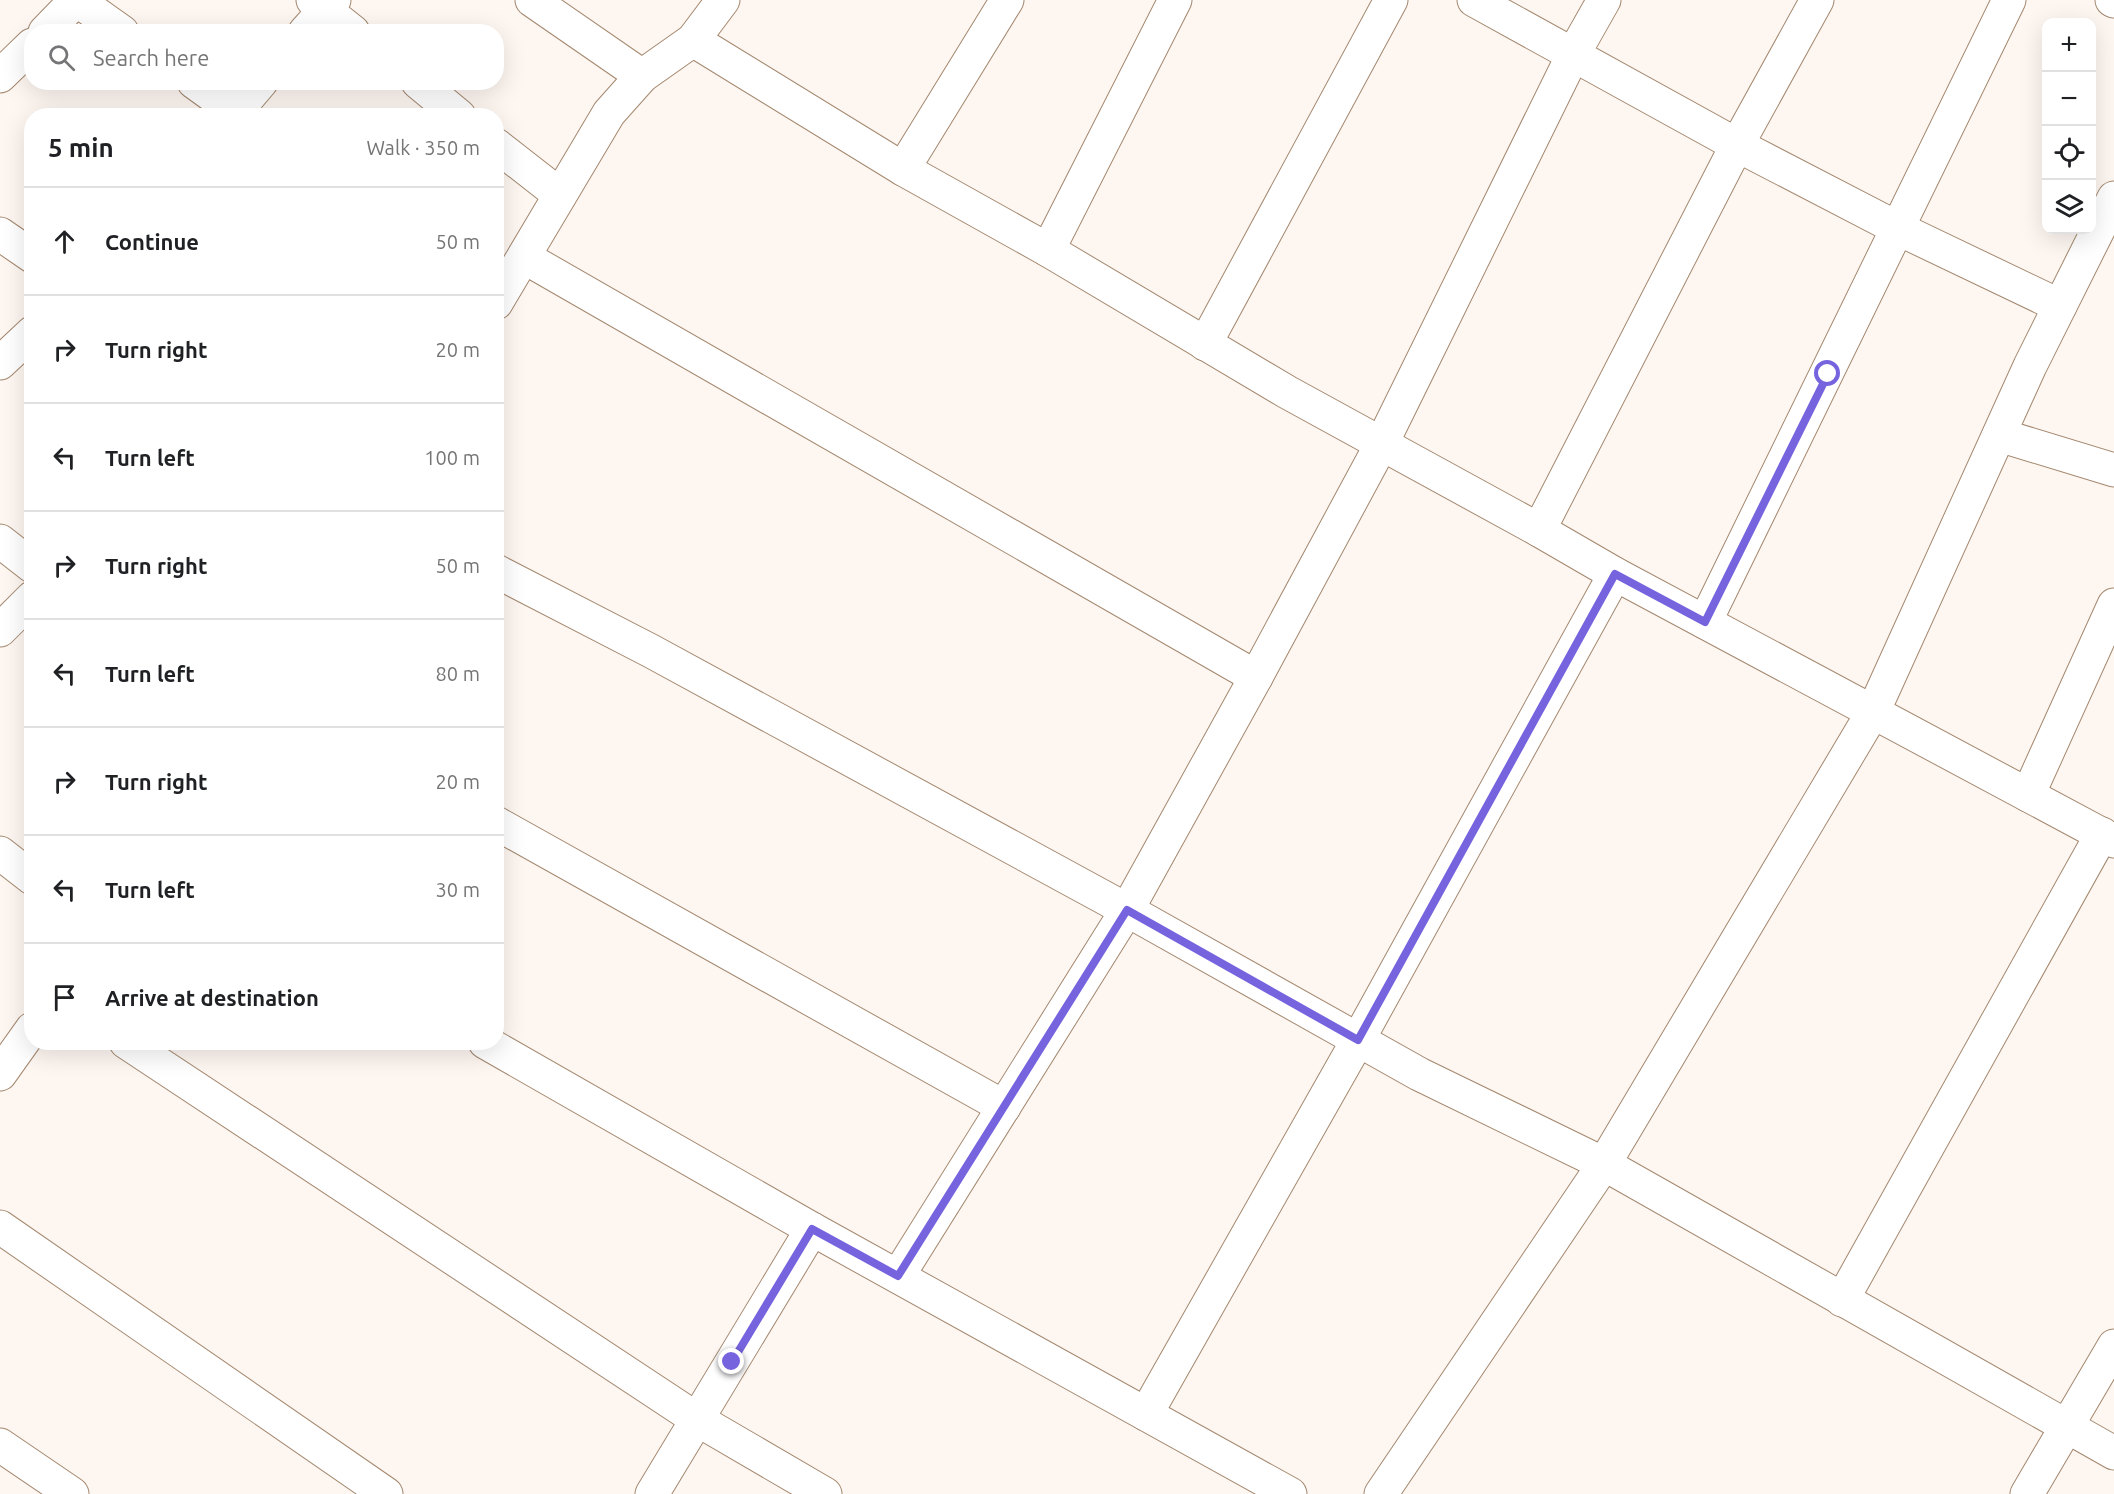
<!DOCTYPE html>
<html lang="en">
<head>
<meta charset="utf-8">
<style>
	:root { --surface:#fff; --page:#f2f2f2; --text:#202124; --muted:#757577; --line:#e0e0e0 }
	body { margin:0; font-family:Ubuntu,sans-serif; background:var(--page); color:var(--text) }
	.controls { position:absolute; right:18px; top:18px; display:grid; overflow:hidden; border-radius:12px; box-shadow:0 6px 24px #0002 }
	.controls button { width:54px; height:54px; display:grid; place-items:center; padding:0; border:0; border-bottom:2px solid var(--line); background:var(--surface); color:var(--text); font:30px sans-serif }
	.stop { position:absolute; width:18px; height:18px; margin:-14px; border:4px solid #7664df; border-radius:50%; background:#fff }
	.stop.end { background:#7664df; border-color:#fff; box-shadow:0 2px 6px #0008 }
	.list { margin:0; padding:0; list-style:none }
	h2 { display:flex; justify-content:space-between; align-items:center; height:78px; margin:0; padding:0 24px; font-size:26px }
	h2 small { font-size:20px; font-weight:400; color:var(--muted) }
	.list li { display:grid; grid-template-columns:39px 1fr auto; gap:18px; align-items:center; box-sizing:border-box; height:108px; padding:0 24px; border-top:2px solid var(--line) }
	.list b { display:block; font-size:22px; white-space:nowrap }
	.list em { font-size:20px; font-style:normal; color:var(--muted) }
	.icon { flex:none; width:33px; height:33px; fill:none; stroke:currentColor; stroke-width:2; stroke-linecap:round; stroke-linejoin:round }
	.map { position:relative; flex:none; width:2114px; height:1494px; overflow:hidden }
	.search { position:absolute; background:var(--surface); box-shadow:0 6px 24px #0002; left:24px; top:24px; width:480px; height:66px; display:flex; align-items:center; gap:15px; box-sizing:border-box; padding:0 21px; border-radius:24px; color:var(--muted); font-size:22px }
	.panel { position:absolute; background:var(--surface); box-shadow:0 6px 24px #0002; left:24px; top:108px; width:480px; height:942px; border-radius:24px }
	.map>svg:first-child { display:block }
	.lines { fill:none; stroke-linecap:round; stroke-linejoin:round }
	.street-casing { stroke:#a4886f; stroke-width:35 }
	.street { stroke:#fff; stroke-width:33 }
	.route { stroke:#7664df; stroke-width:8 }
</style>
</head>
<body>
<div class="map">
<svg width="2114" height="1494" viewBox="0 0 2114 1494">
	<rect width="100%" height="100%" fill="#fdf6f1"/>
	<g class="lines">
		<defs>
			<g id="street">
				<polyline points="77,0 122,32"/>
				<polyline points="313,0 353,32"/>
				<polyline points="532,0 642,76"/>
				<polyline points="1474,0 1737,145 1899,229 2060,306"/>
				<polyline points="2112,0 2114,1"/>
				<polyline points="45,32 76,0"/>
				<polyline points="305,32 334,0"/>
				<polyline points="693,40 903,169 1048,250 1287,392 1539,530 1615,574 2114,841"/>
				<polyline points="0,76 32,45"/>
				<polyline points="194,82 241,116"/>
				<polyline points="418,82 459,116"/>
				<polyline points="232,116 261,82"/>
				<polyline points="496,145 560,195"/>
				<polyline points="903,169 1007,0"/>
				<polyline points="0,234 32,256"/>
				<polyline points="1048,250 1175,0"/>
				<polyline points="524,257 1256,677"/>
				<polyline points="496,303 609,113 642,76 693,40 723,0"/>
				<polyline points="1205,344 1391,0"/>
				<polyline points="0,363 32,333"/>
				<polyline points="1999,435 2114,470"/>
				<polyline points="1539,530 1737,145 1817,0"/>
				<polyline points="0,541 32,566"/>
				<polyline points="496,571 651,651 1127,910 1419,1074 1604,1164 2114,1453"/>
				<polyline points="1705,622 2009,0"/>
				<polyline points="0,630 32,598"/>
				<polyline points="2028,795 2114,605"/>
				<polyline points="496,823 1004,1107"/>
				<polyline points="0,853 32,878"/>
				<polyline points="126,1042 698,1420 825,1494"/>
				<polyline points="485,1042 812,1229 1290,1494"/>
				<polyline points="0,1074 32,1029"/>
				<polyline points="0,1227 386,1494"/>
				<polyline points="898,1276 1127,910 1256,677 1381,445 1574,53 1604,0"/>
				<polyline points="1842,1300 2102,834"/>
				<polyline points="1146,1414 1358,1040 1615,574"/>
				<polyline points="0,1445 72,1494"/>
				<polyline points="652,1494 812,1229"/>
				<polyline points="1381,1494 1604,1164 1873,712 2030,366 2114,198"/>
				<polyline points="2027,1494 2114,1346"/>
			</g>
		</defs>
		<use href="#street" class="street-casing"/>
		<use href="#street" class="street"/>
	</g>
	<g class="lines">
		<polyline class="route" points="732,1362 812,1229 898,1276 1127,910 1358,1040 1615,574 1705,622 1828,374"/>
	</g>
</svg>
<div class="controls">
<button>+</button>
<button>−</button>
<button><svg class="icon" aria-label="locate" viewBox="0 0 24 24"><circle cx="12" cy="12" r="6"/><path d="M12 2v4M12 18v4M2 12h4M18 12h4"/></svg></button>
<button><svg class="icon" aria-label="layers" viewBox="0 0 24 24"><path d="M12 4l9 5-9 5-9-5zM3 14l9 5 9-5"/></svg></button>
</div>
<div class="stop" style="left:1828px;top:374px"></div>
<div class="stop end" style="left:732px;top:1362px"></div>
<div class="search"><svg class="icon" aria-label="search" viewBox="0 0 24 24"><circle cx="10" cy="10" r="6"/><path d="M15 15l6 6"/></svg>Search here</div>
<section class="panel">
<h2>5 min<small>Walk · 350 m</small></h2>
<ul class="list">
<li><svg class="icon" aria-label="ahead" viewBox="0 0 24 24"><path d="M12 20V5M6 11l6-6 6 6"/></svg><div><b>Continue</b></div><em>50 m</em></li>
<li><svg class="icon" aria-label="right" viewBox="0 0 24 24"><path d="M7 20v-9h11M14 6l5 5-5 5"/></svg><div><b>Turn right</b></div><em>20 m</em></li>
<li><svg class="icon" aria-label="left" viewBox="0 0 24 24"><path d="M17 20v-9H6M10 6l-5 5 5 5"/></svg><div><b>Turn left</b></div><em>100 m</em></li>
<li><svg class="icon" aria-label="right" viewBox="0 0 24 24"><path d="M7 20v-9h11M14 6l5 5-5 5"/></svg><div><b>Turn right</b></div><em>50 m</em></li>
<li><svg class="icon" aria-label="left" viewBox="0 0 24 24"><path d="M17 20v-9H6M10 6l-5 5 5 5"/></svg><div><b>Turn left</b></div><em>80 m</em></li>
<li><svg class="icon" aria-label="right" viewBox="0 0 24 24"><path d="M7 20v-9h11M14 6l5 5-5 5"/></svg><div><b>Turn right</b></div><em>20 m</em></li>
<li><svg class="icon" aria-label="left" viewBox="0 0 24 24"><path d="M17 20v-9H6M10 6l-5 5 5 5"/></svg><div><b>Turn left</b></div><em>30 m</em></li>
<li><svg class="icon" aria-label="arrive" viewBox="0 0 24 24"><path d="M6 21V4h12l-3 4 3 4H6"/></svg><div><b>Arrive at destination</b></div></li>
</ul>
</section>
</div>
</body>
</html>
